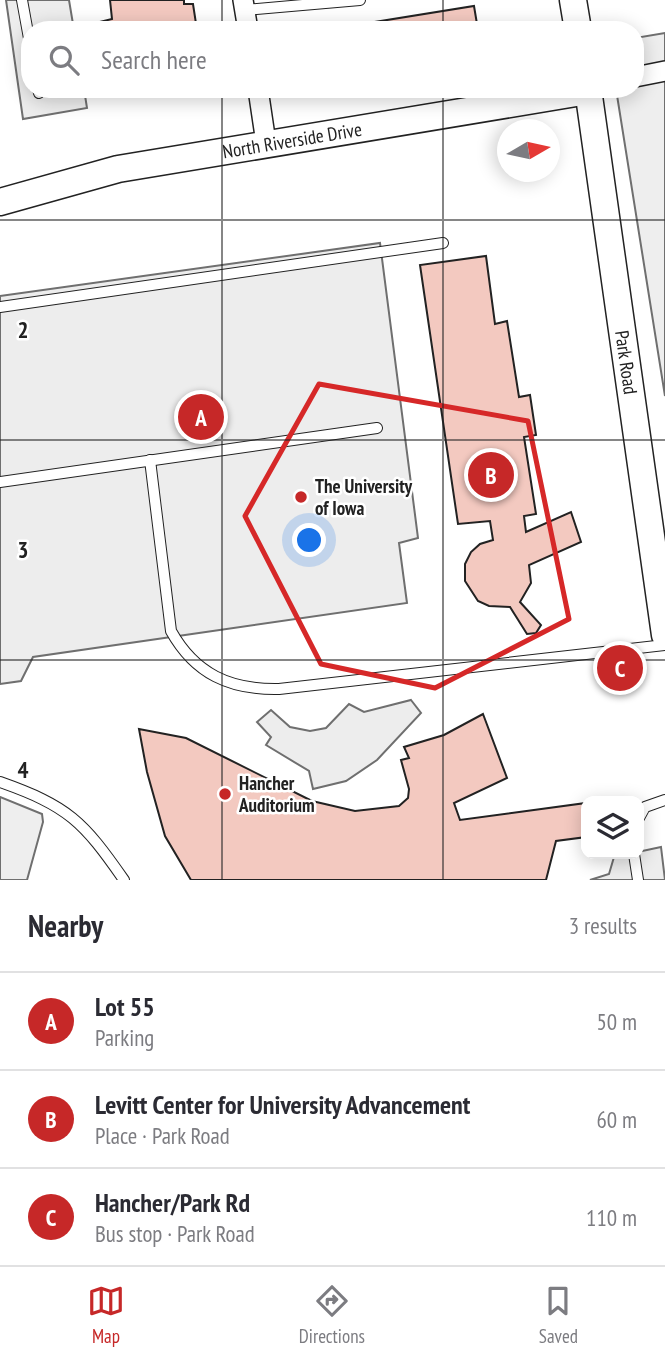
<!DOCTYPE html>
<html lang="en">
<head>
<meta charset="utf-8">
<style>
	:root { --surface:#fff; --page:#f7f7f7; --text:#2b2b33; --muted:#7c7c81; --line:#e1e1e2; --accent:#c62828 }
	body { margin:0; font-family:"PT Sans Narrow",sans-serif; background:var(--page); color:var(--text) }
	.controls { position:absolute; right:21px; bottom:21px; display:grid; overflow:hidden; border-radius:14px; box-shadow:0 4px 18px #0003 }
	.controls button { width:63px; height:63px; display:grid; place-items:center; padding:0; border:0; border-bottom:2px solid var(--line); background:var(--surface); color:var(--text); font:35px sans-serif }
	.compass { position:absolute; left:497px; top:119px; width:63px; height:63px; border-radius:50%; background:var(--surface); box-shadow:0 4px 18px #0003; rotate:81deg }
	.you { position:absolute; left:310px; top:541px; width:24px; height:24px; margin:-18px; border:5px solid #fff; border-radius:50%; background:#1a73e8; box-shadow:0 0 0 10px #1a73e833 }
	.badge { display:grid; place-items:center; width:46px; height:46px; border-radius:50%; background:var(--accent); color:#fff; font-size:23px; font-weight:700 }
	.pin { position:absolute; translate:-50% -50%; border:4px solid #fff; box-shadow:0 2px 7px #0006 }
	.list { margin:0; padding:0; list-style:none }
	h2 { display:flex; justify-content:space-between; align-items:center; height:91px; margin:0; padding:0 28px; font-size:30px }
	h2 small { font-size:23px; font-weight:400; color:var(--muted) }
	.list li { display:grid; grid-template-columns:46px 1fr auto; gap:21px; align-items:center; box-sizing:border-box; height:98px; padding:0 28px; border-top:2px solid var(--line) }
	.list b { display:block; font-size:26px; white-space:nowrap }
	.list p { margin:0; font-size:23px; white-space:nowrap; color:var(--muted) }
	.list em { font-size:23px; font-style:normal; color:var(--muted) }
	.icon { flex:none; width:38px; height:38px; fill:none; stroke:currentColor; stroke-width:2; stroke-linecap:round; stroke-linejoin:round }
	.map { position:relative; flex:none; width:665px; height:880px; overflow:hidden }
	.search { position:absolute; background:var(--surface); box-shadow:0 4px 18px #0003; left:21px; right:21px; top:21px; height:77px; display:flex; align-items:center; gap:18px; box-sizing:border-box; padding:0 24px; border-radius:28px; color:var(--muted); font-size:26px }
	.sheet { height:385px; background:var(--surface) }
	nav { display:flex; justify-content:space-around; align-items:center; box-sizing:border-box; height:98px; border-top:2px solid var(--line); background:var(--surface); font-size:19px; color:var(--muted) }
	nav a { display:grid; justify-items:center; gap:4px }
	nav .on { color:var(--accent) }
	.map>svg:first-child { display:block }
	.green { fill:#eee; stroke:#6f6f6f; stroke-width:2 }
	.parking { fill:#ededed; stroke:#6f6f6f; stroke-width:2 }
	.building { fill:#f3c9c0; stroke:#222; stroke-width:2 }
	.lines { fill:none; stroke-linecap:round; stroke-linejoin:round }
	.lane-casing { stroke:#222; stroke-width:12 }
	.street-casing { stroke:#222; stroke-width:22 }
	.secondary-casing { stroke:#222; stroke-width:29 }
	.lane { stroke:#fff; stroke-width:10 }
	.street { stroke:#fff; stroke-width:19 }
	.secondary { stroke:#fff; stroke-width:26 }
	.marked { fill:none; stroke:#d62828; stroke-width:5; stroke-linejoin:round }
	.grid { fill:none; stroke:#222; stroke-width:2; stroke-opacity:0.55 }
	.poi-dot { fill:#c62828; stroke:#fff; stroke-width:2.5 }
	.labels { text-anchor:middle; dominant-baseline:central; stroke-width:5; stroke-linejoin:round; paint-order:stroke }
	.street-label { font-size:19px; fill:#222; stroke:#fff }
	.poi-label { font-size:19px; font-weight:bold; fill:#222; stroke:#fff; text-anchor:start }
	.grid-label { font-size:23px; text-anchor:middle; font-weight:bold; fill:#222; stroke:#fff; stroke-width:5; stroke-linejoin:round; paint-order:stroke }
</style>
</head>
<body>
<div class="map">
<svg width="665" height="880" viewBox="0 0 665 880">
	<rect width="100%" height="100%" fill="#fff"/>
	<g class="green">
		<polygon points="665,33 665,396 616,89 635,89 635,38"/>
		<polygon points="0,797 42,814 43,822 27,880 0,880"/>
	</g>
	<g class="parking">
		<polygon points="6,0 69,0 74,30 30,30 30,89 84,89 87,108 23,119"/>
		<polygon points="380,243 418,538 399,543 407,603 33,657 21,681 0,684 0,296"/>
		<polygon points="411,700 421,713 377,760 346,781 313,789 309,771 266,745 271,737 257,722 271,710 290,727 310,731 326,728 349,704 364,712"/>
		<polygon points="661,847 665,880 590,880 609,874 614,857"/>
	</g>
	<g class="building">
		<polygon points="110,0 184,0 184,4 193,4 197,30 79,30 79,27 112,19"/>
		<polygon points="474,6 478,30 325,30"/>
		<polygon points="486,256 495,324 507,321 519,397 530,395 536,435 524,437 536,514 524,516 526,532 571,512 581,542 529,565 531,583 520,602 541,625 536,633 527,634 510,607 489,606 478,601 465,581 465,564 471,552 480,544 493,540 490,521 458,524 420,265"/>
		<polygon points="483,714 507,778 454,803 460,820 586,803 586,837 556,841 546,880 191,880 165,836 147,772 139,729 186,738 312,801 355,811 399,806 408,798 409,789 401,760 409,758 404,747 444,735"/>
	</g>
	<g class="lines">
		<defs>
			<g id="lane">
				<polyline points="22,0 30,44"/>
				<polyline points="245,10 360,0"/>
				<polyline points="38,89 39,93"/>
				<polyline points="0,307 443,243"/>
				<path d="M150,460L171,631C195,674 230,690 279,689L665,645"/>
				<polyline points="0,482 377,428"/>
				<path d="M0,782C68,806 83,821 124,880"/>
				<polyline points="639,818 645,807 665,800"/>
				<polyline points="634,854 638,880"/>
			</g>
			<g id="street">
				<polyline points="243,0 248,30"/>
				<polyline points="635,77 665,71"/>
				<polyline points="258,89 266,143"/>
			</g>
			<g id="secondary">
				<polyline points="573,0 578,30"/>
				<path id="s1" d="M588,89L665,635"/>
				<path id="s2" d="M0,202L118,169L588,91"/>
			</g>
		</defs>
		<use href="#lane" class="lane-casing"/>
		<use href="#street" class="street-casing"/>
		<use href="#secondary" class="secondary-casing"/>
		<use href="#lane" class="lane"/>
		<use href="#street" class="street"/>
		<use href="#secondary" class="secondary"/>
	</g>
	<path class="marked" d="M319,384L528,421L569,619L435,688L321,664L245,516Z"/>
	<path class="grid" d="M222,0V30M443,0V30M222,89V880M443,89V880M0,220H665M0,440H665M0,660H665"/>
	<g class="poi-dot">
		<circle cx="301" cy="497" r="7"/>
		<circle cx="225" cy="794" r="7"/>
	</g>
	<g class="labels">
		<g class="street-label">
			<text stroke="none"><textPath href="#s2" startOffset="299">North Riverside Drive</textPath></text>
			<text stroke="none"><textPath href="#s1" startOffset="276">Park Road</textPath></text>
		</g>
		<g class="poi-label">
			<text x="315" y="486">The University<tspan x="315" dy="22">of Iowa</tspan></text>
			<text x="239" y="783">Hancher<tspan x="239" dy="22">Auditorium</tspan></text>
		</g>
	</g>
	<g class="grid-label">
		<text x="23" y="338">2</text>
		<text x="23" y="558">3</text>
		<text x="23" y="778">4</text>
	</g>
</svg>
<div class="controls">
<button><svg class="icon" aria-label="layers" viewBox="0 0 24 24"><path d="M12 4l9 5-9 5-9-5zM3 14l9 5 9-5"/></svg></button>
</div>
<svg class="compass" viewBox="-18 -18 36 36"><path d="M0-13l5 13h-10z" fill="#e53935"/><path d="M0 13l5-13h-10z" fill="#7c7c81"/></svg>
<div class="you"></div>
<div class="pin badge" style="left:201px;top:417px">A</div>
<div class="pin badge" style="left:491px;top:475px">B</div>
<div class="pin badge" style="left:620px;top:668px">C</div>
<div class="search"><svg class="icon" aria-label="search" viewBox="0 0 24 24"><circle cx="10" cy="10" r="6"/><path d="M15 15l6 6"/></svg>Search here</div>
</div>
<section class="sheet">
<h2>Nearby<small>3 results</small></h2>
<ul class="list">
<li><span class="badge">A</span><div><b>Lot 55</b><p>Parking</p></div><em>50 m</em></li>
<li><span class="badge">B</span><div><b>Levitt Center for University Advancement</b><p>Place · Park Road</p></div><em>60 m</em></li>
<li><span class="badge">C</span><div><b>Hancher/Park Rd</b><p>Bus stop · Park Road</p></div><em>110 m</em></li>
</ul>
</section>
<nav>
<a class="on"><svg class="icon" aria-label="map" viewBox="0 0 24 24"><path d="M3 6l6-2 6 2 6-2v14l-6 2-6-2-6 2zM9 4v14M15 6v14"/></svg>Map</a>
<a><svg class="icon" aria-label="directions" viewBox="0 0 24 24"><path d="M12 3l9 9-9 9-9-9zM9 14v-3h6M13 9l2 2-2 2"/></svg>Directions</a>
<a><svg class="icon" aria-label="saved" viewBox="0 0 24 24"><path d="M7 4h10v16l-5-4-5 4z"/></svg>Saved</a>
</nav>
</body>
</html>
